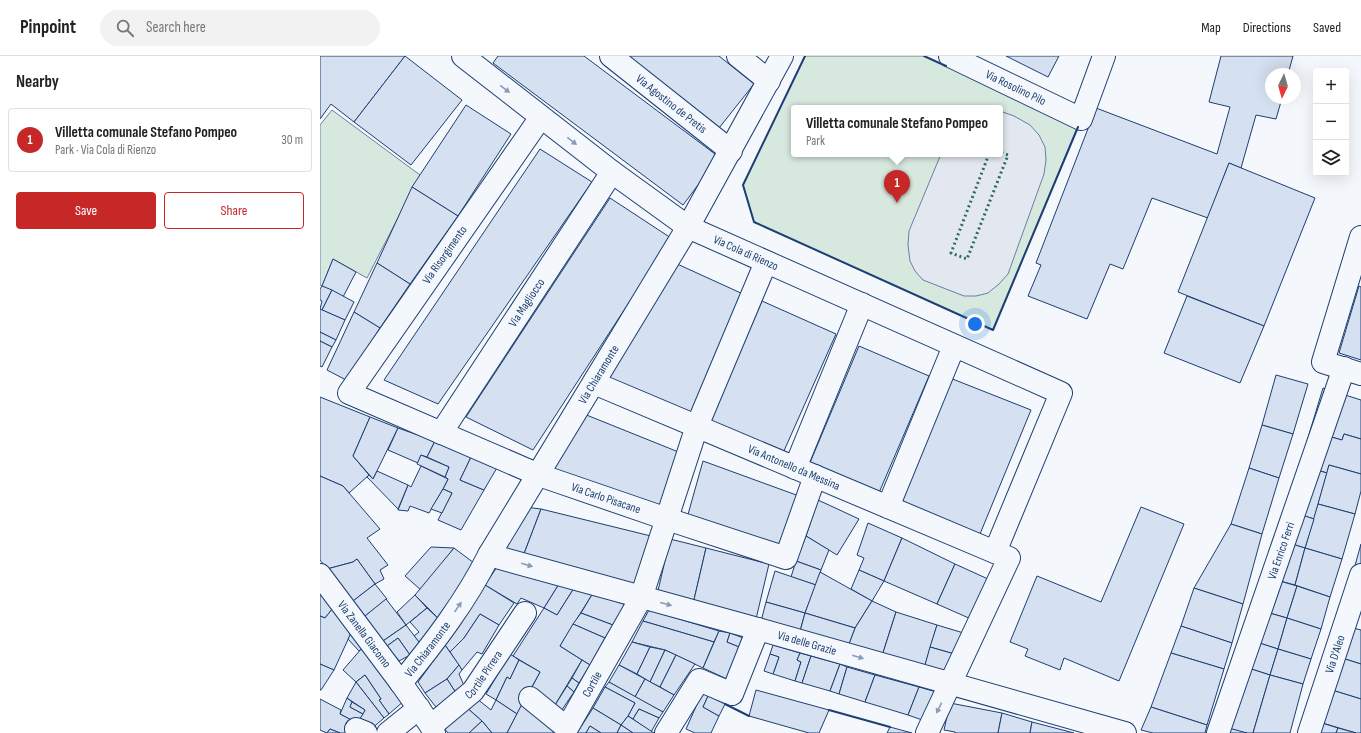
<!DOCTYPE html>
<html lang="en">
<head>
<meta charset="utf-8">
<style>
	:root { --surface:#fff; --page:#f2f2f2; --text:#222; --muted:#767676; --line:#e0e0e0; --accent:#c62828 }
	body { margin:0; font-family:"Sofia Sans Condensed",sans-serif; background:var(--page); color:var(--text) }
	.controls { position:absolute; right:12px; top:12px; display:grid; overflow:hidden; border-radius:4px; box-shadow:0 4px 16px #0002 }
	.controls button { width:36px; height:36px; display:grid; place-items:center; padding:0; border:0; border-bottom:1px solid var(--line); background:var(--surface); color:var(--text); font:20px sans-serif }
	.compass { position:absolute; left:945px; top:12px; width:36px; height:36px; border-radius:50%; background:var(--surface); box-shadow:0 4px 16px #0002; rotate:185deg }
	.you { position:absolute; left:655px; top:268px; width:14px; height:14px; margin:-10px; border:3px solid #fff; border-radius:50%; background:#1a73e8; box-shadow:0 0 0 6px #1a73e833 }
	.badge { display:grid; place-items:center; width:26px; height:26px; border-radius:50%; background:var(--accent); color:#fff; font-size:13px; font-weight:700 }
	.pin { position:absolute; translate:-50% -33px; filter:drop-shadow(0 1px 2px #0008) }
	.pin::after { content:''; position:absolute; top:21px; width:14px; height:12px; background:inherit; clip-path:polygon(0 0,100% 0,50% 100%) }
	.popup { position:absolute; left:471px; top:49px; width:212px; height:52px; box-sizing:border-box; display:grid; place-content:center; border-radius:4px; background:var(--surface); filter:drop-shadow(0 1px 3px #0005); font-size:13px; white-space:nowrap; color:var(--muted) }
	.popup b { font-size:15px; color:var(--text) }
	.popup::after { content:''; position:absolute; left:50%; top:100%; margin-left:-8px; border:8px solid transparent; border-top-color:var(--surface) }
	.list { margin:0; padding:0; list-style:none }
	h2 { display:flex; justify-content:space-between; align-items:center; height:52px; margin:0; padding:0 16px; font-size:17px }
	h2 small { font-size:13px; font-weight:400; color:var(--muted) }
	.list li { display:grid; grid-template-columns:26px 1fr auto; gap:12px; align-items:center; box-sizing:border-box; height:64px; margin:0 8px 8px; padding:0 8px; border:1px solid var(--line); border-radius:4px }
	.list b { display:block; font-size:15px; white-space:nowrap }
	.list p { margin:0; font-size:13px; white-space:nowrap; color:var(--muted) }
	.list em { font-size:13px; font-style:normal; color:var(--muted) }
	.actions { display:flex; gap:8px; padding:12px 16px }
	.actions a { flex:1; padding:9px 0; border:1px solid var(--accent); border-radius:4px; text-align:center; font-size:14px; color:var(--accent) }
	.actions .main { background:var(--accent); color:#fff }
	.icon { flex:none; width:22px; height:22px; fill:none; stroke:currentColor; stroke-width:2; stroke-linecap:round; stroke-linejoin:round }
	.map { position:relative; flex:none; width:1041px; height:677px; overflow:hidden }
	header { display:flex; align-items:center; gap:24px; box-sizing:border-box; height:56px; padding:0 20px; background:var(--surface); border-bottom:1px solid var(--line) }
	header strong { font-size:19px }
	nav { display:flex; gap:22px; margin-inline-start:auto; font-size:14px }
	.search { width:280px; height:36px; background:var(--page); display:flex; align-items:center; gap:10px; box-sizing:border-box; padding:0 14px; border-radius:22px; color:var(--muted); font-size:15px }
	main { display:flex }
	aside { flex:1; background:var(--surface) }
	.map>svg:first-child { display:block }
	.green { fill:#d7e8df; stroke:#687fa3; fill-rule:evenodd }
	.parking { fill:#e3e8f0; stroke:#687fa3 }
	.building { fill:#d5e0f0; stroke:#1d3f73 }
	.lines { fill:none; stroke-linecap:round; stroke-linejoin:round }
	.street-casing { stroke:#1d3f73; stroke-width:24 }
	.street { stroke:#f4f7fb; stroke-width:22 }
	.hedge { stroke:#2c6c60; stroke-width:3; stroke-dasharray:2 3; stroke-linecap:butt }
	.wall { stroke:#1d3f73; stroke-width:2 }
	.oneway { fill:#889bb7 }
	.labels { text-anchor:middle; dominant-baseline:central; stroke-width:3; stroke-linejoin:round; paint-order:stroke }
	.street-label { font-size:12px; fill:#1d3f73; stroke:#f4f7fb }
</style>
</head>
<body>
<header>
<strong>Pinpoint</strong>
<div class="search"><svg class="icon" aria-label="search" viewBox="0 0 24 24"><circle cx="10" cy="10" r="6"/><path d="M15 15l6 6"/></svg>Search here</div>
<nav><a>Map</a><a>Directions</a><a>Saved</a></nav>
</header>
<main>
<aside>
<h2>Nearby<small></small></h2>
<ul class="list">
<li><span class="badge">1</span><div><b>Villetta comunale Stefano Pompeo</b><p>Park · Via Cola di Rienzo</p></div><em>30 m</em></li>
</ul>
<div class="actions"><a class="main">Save</a><a>Share</a></div>
</aside>
<div class="map">
<svg width="1041" height="677" viewBox="0 0 1041 677">
	<rect width="100%" height="100%" fill="#f4f7fb"/>
	<g class="green">
		<path d="M485,0H604L758,70L673,274L434,166L423,129ZM474,52H680V98H474Z"/>
		<polygon points="12,54 100,119 47,222 13,203 2,230 0,229 0,69"/>
	</g>
	<polygon class="parking" points="680,55 694,60 710,69 719,79 725,91 726,104 724,118 688,218 679,228 668,237 656,240 644,240 603,224 595,215 590,205 588,189 589,175 621,98 680,98"/>
	<g class="building">
		<polygon points="0,0 85,0 34,66 11,48 0,63"/>
		<polygon points="85,0 142,44 91,109 34,66"/>
		<polygon points="178,0 264,0 399,101 363,149 173,7"/>
		<polygon points="307,0 399,0 434,28 399,72"/>
		<polygon points="686,0 739,0 728,21"/>
		<polygon points="901,0 973,0 968,18 951,18 951,42 962,42 956,63 936,59 921,112 909,107 888,162 832,142 803,213 790,208 767,263 708,240 721,209 716,207 776,52 897,98 910,51 889,46"/>
		<polygon points="146,49 191,78 138,160 92,131"/>
		<polygon points="220,93 272,126 118,348 64,324"/>
		<polygon points="909,107 995,142 944,270 858,236"/>
		<polygon points="92,131 138,160 90,228 57,207"/>
		<polygon points="290,142 351,182 213,394 146,361"/>
		<polygon points="13,203 36,216 23,241 2,230"/>
		<polygon points="57,207 90,228 60,272 34,256"/>
		<polygon points="355,207 423,238 373,360 284,323"/>
		<polygon points="2,230 12,234 2,254 0,253 2,245 0,244 0,233"/>
		<polygon points="1039,230 1041,231 1041,304 1019,297"/>
		<polygon points="12,234 34,246 25,264 2,254"/>
		<polygon points="867,240 944,270 920,327 844,297"/>
		<polygon points="442,245 516,278 463,397 390,365"/>
		<polygon points="0,253 25,264 16,284 0,276"/>
		<polygon points="34,256 60,272 26,324 7,314"/>
		<polygon points="0,276 16,284 12,291 0,285"/>
		<polygon points="0,285 12,291 2,311 0,310"/>
		<polygon points="539,290 609,320 558,439 489,409"/>
		<polygon points="956,319 988,328 973,378 942,369"/>
		<polygon points="630,322 711,354 660,478 579,445"/>
		<polygon points="1003,332 1041,344 1041,383 1024,378 1022,384 990,375"/>
		<polygon points="0,341 50,361 33,400 49,419 29,437 23,430 0,420"/>
		<polygon points="264,358 361,397 341,456 232,415"/>
		<polygon points="50,361 78,372 53,423 33,400"/>
		<polygon points="942,369 973,378 959,422 929,412"/>
		<polygon points="78,372 115,385 107,401 101,399 98,407 68,394"/>
		<polygon points="990,375 1022,384 1024,378 1041,383 1041,418 1009,409 1007,417 980,409"/>
		<polygon points="115,385 152,399 140,424 164,434 141,474 118,464 132,437 123,433 128,423 125,421 129,411 107,401"/>
		<polygon points="101,399 129,411 125,421 97,408"/>
		<polygon points="152,399 178,410 164,434 140,424"/>
		<polygon points="383,405 479,440 461,494 367,462"/>
		<polygon points="980,409 1007,417 994,463 967,454"/>
		<polygon points="1009,409 1041,418 1041,435 1035,458 998,448"/>
		<polygon points="101,410 128,423 123,433 109,457 90,450 88,455 78,454 88,429 91,431"/>
		<polygon points="929,412 959,422 942,478 911,468"/>
		<polygon points="57,415 88,429 78,453 47,421 49,419 53,423"/>
		<polygon points="0,420 23,430 60,473 47,482 68,509 60,514 64,523 55,528 37,503 33,506 7,513 0,504"/>
		<polygon points="123,433 132,437 122,457 111,453"/>
		<polygon points="498,444 539,463 517,499 486,480"/>
		<polygon points="998,448 1035,458 1022,503 985,492"/>
		<polygon points="205,451 221,453 202,503 177,495"/>
		<polygon points="821,451 864,468 799,625 744,602 740,614 705,600 708,593 690,586 717,520 781,546"/>
		<polygon points="221,453 335,481 318,533 202,503"/>
		<polygon points="967,454 994,463 985,492 959,484"/>
		<polygon points="548,467 582,482 564,525 539,514 544,502 537,499"/>
		<polygon points="911,468 942,478 923,548 874,532"/>
		<polygon points="486,480 509,494 501,514 476,505"/>
		<polygon points="582,482 635,508 617,548 564,525"/>
		<polygon points="350,483 386,492 373,548 337,539"/>
		<polygon points="959,484 985,492 975,529 949,522"/>
		<polygon points="1041,488 1041,515 1034,513"/>
		<polygon points="111,491 134,492 101,534 85,520"/>
		<polygon points="134,492 158,510 121,565 95,539"/>
		<polygon points="386,492 449,508 436,563 373,548"/>
		<polygon points="985,492 1022,503 1010,541 975,529"/>
		<polygon points="37,503 55,528 33,545 7,513 33,506"/>
		<polygon points="476,505 501,514 496,529 471,521"/>
		<polygon points="179,508 239,528 224,552 201,542 197,548 165,529"/>
		<polygon points="635,508 668,523 651,563 617,548"/>
		<polygon points="539,514 564,525 552,545 531,533"/>
		<polygon points="455,515 496,529 485,557 446,546"/>
		<polygon points="500,516 552,545 535,572 485,557"/>
		<polygon points="949,522 977,530 967,562 939,554"/>
		<polygon points="55,528 67,543 45,560 33,545"/>
		<polygon points="239,528 254,532 237,559 224,552"/>
		<polygon points="165,529 194,547 179,569 160,558 144,582 130,596 125,589 149,551"/>
		<polygon points="977,530 1010,541 1001,573 967,562"/>
		<polygon points="254,532 273,537 240,590 262,604 232,654 211,633 220,616 193,600 224,552 237,559"/>
		<polygon points="874,532 923,548 912,587 861,570"/>
		<polygon points="0,535 13,552 5,562 0,560"/>
		<polygon points="273,537 306,549 293,569 261,557"/>
		<polygon points="95,539 107,552 86,569 77,556"/>
		<polygon points="66,543 86,569 63,585 45,560"/>
		<polygon points="552,545 576,556 561,603 527,593 535,572"/>
		<polygon points="446,546 485,557 479,579 440,569"/>
		<polygon points="13,552 31,577 14,614 0,608 0,560 5,562"/>
		<polygon points="107,552 121,565 102,590 94,580 99,576 90,566"/>
		<polygon points="329,554 399,575 394,586 323,565"/>
		<polygon points="939,554 967,562 958,593 930,584"/>
		<polygon points="576,556 617,569 603,616 561,603"/>
		<polygon points="261,557 293,569 285,582 253,568"/>
		<polygon points="485,557 535,572 527,593 479,579"/>
		<polygon points="160,558 179,569 162,598 157,596 142,614 130,596 144,582"/>
		<polygon points="967,562 1001,573 991,603 958,593"/>
		<polygon points="323,565 394,586 383,612 345,594 312,586"/>
		<polygon points="253,568 285,582 270,609 240,590"/>
		<polygon points="1018,568 1041,574 1041,608 1009,598"/>
		<polygon points="86,569 102,590 90,599 78,582 67,590 63,585"/>
		<polygon points="617,569 647,578 638,599 610,591"/>
		<polygon points="861,570 912,587 904,613 851,597"/>
		<polygon points="399,575 410,577 407,586 422,592 407,623 383,612"/>
		<polygon points="31,577 42,592 39,595 28,583"/>
		<polygon points="410,577 426,583 422,592 407,586"/>
		<polygon points="78,582 90,599 79,605 67,590"/>
		<polygon points="930,584 958,593 950,619 922,610"/>
		<polygon points="312,586 330,591 317,618 299,609"/>
		<polygon points="125,589 139,609 127,623 105,637 98,626"/>
		<polygon points="453,589 480,597 477,604 481,606 475,625 453,618 459,601 450,598"/>
		<polygon points="330,591 345,594 330,626 317,618"/>
		<polygon points="610,591 638,599 629,622 603,616"/>
		<polygon points="42,592 85,644 69,658 59,644 61,643 45,619 36,626 23,614"/>
		<polygon points="958,593 991,603 983,628 950,619"/>
		<polygon points="345,594 356,599 340,631 330,626"/>
		<polygon points="480,597 491,600 482,627 475,625 481,606 477,604"/>
		<polygon points="851,597 904,613 887,669 831,651"/>
		<polygon points="190,598 199,604 190,623 187,621 176,644 166,638"/>
		<polygon points="450,598 459,601 453,618 444,615"/>
		<polygon points="1009,598 1041,608 1041,643 999,630"/>
		<polygon points="356,599 375,608 354,639 340,631"/>
		<polygon points="491,600 520,608 510,635 482,627"/>
		<polygon points="199,604 220,616 197,658 176,644 187,621 190,623"/>
		<polygon points="262,604 270,609 259,627 252,622"/>
		<polygon points="0,608 14,614 1,634 0,634"/>
		<polygon points="520,608 527,611 519,638 510,635"/>
		<polygon points="139,609 142,614 139,618 146,634 138,640 127,623"/>
		<polygon points="299,609 325,623 315,641 289,626"/>
		<polygon points="922,610 950,619 933,677 924,677 905,671"/>
		<polygon points="527,611 555,619 545,646 519,638"/>
		<polygon points="45,619 61,643 59,644 69,658 64,662 36,626"/>
		<polygon points="555,619 599,631 588,659 545,646"/>
		<polygon points="950,619 983,628 970,677 933,677"/>
		<polygon points="252,622 259,627 254,636 247,630"/>
		<polygon points="127,623 138,640 119,655 105,637"/>
		<polygon points="325,623 354,639 343,656 315,641"/>
		<polygon points="36,626 64,662 50,674 37,667 45,654 27,642"/>
		<polygon points="289,626 343,656 339,662 319,653 313,663 308,660 315,647 285,631"/>
		<polygon points="247,630 254,636 239,658 232,654"/>
		<polygon points="999,630 1041,643 1041,677 1036,677 989,663"/>
		<polygon points="285,631 315,647 308,660 301,669 273,652"/>
		<polygon points="599,631 620,637 608,666 588,659"/>
		<polygon points="436,634 509,654 499,677 489,677 429,660"/>
		<polygon points="382,637 388,640 383,651 399,660 391,677 375,677 366,673"/>
		<polygon points="388,640 405,648 399,660 383,651"/>
		<polygon points="27,642 32,646 30,651 43,658 37,667 20,658"/>
		<polygon points="156,642 171,654 176,644 197,658 187,677 172,677 162,665 146,651"/>
		<polygon points="0,643 21,654 20,658 37,667 31,677 20,677 10,673 7,677 0,674"/>
		<polygon points="32,646 45,654 43,658 30,651"/>
		<polygon points="630,647 682,657 678,677 635,677 635,676 624,674"/>
		<polygon points="202,648 235,674 233,677 187,677"/>
		<polygon points="146,651 162,665 149,677 128,677 124,672"/>
		<polygon points="831,651 887,669 885,677 833,677 821,674"/>
		<polygon points="273,652 301,669 297,677 281,677 270,670 266,677 257,677"/>
		<polygon points="319,653 339,662 331,676 313,663"/>
		<polygon points="682,657 712,666 710,677 678,677"/>
		<polygon points="308,660 334,677 313,677 301,669"/>
		<polygon points="989,663 1018,672 1016,677 985,677"/>
		<polygon points="162,665 172,677 149,677"/>
		<polygon points="712,666 754,677 710,677"/>
		<polygon points="301,669 313,677 297,677"/>
		<polygon points="270,670 281,677 266,677"/>
		<polygon points="570,671 592,677 567,677"/>
		<polygon points="905,671 927,677 903,677"/>
		<polygon points="1018,672 1036,677 1016,677"/>
		<polygon points="10,673 20,677 7,677"/>
	</g>
	<g class="lines">
		<defs>
			<g id="street">
				<path id="s1" d="M143,0L292,116L368,171L741,337L675,496"/>
				<path id="s2" d="M291,0L411,95"/>
				<polyline points="418,0 449,25"/>
				<path id="s3" d="M630,0L761,63L784,0"/>
				<path id="s4" d="M221,61L29,337L219,419L347,463L466,502L495,420"/>
				<polyline points="1041,181 1003,306 1041,318"/>
				<path id="s5" d="M274,327L689,502L607,677"/>
				<path id="s6" d="M121,377L292,116"/>
				<polyline points="475,412 542,248"/>
				<polyline points="568,451 634,290"/>
				<path id="s7" d="M169,499L438,573L805,677"/>
				<path id="s8" d="M0,519L81,627L111,670L114,677"/>
				<path id="s9" d="M81,627C114,587 146,545 169,499L368,171L462,0"/>
				<path id="s10" d="M210,642L247,672L321,542L377,370L446,206"/>
				<path id="s11" d="M111,670L153,635L205,557"/>
				<polyline points="36,673 46,677"/>
				<polyline points="68,677 99,652"/>
				<polyline points="346,677 379,624 412,638 438,573"/>
				<path id="s12" d="M898,677L1024,312"/>
				<path id="s13" d="M989,677L1041,519"/>
			</g>
		</defs>
		<use href="#street" class="street-casing"/>
		<use href="#street" class="street"/>
		<polyline class="hedge" points="669,98 631,197 647,203 688,99 680,96"/>
		<g class="wall">
			<polyline points="485,0 423,129 434,166 673,274 758,71"/>
			<polyline points="604,0 626,10"/>
			<polyline points="405,648 429,660"/>
			<polyline points="509,654 570,671"/>
		</g>
	</g>
	<defs><path id="oneway-solid" d="M-6-.8H1V-3.2L6.5 0L1 3.2V.8H-6Z"/></defs>
	<g class="oneway">
		<use href="#oneway-solid" transform="translate(185 33) rotate(38)"/>
		<use href="#oneway-solid" transform="translate(252 85) rotate(38)"/>
		<use href="#oneway-solid" transform="translate(207 509) rotate(16)"/>
		<use href="#oneway-solid" transform="translate(346 548) rotate(15)"/>
		<use href="#oneway-solid" transform="translate(138 551) rotate(-56)"/>
		<use href="#oneway-solid" transform="translate(538 601) rotate(16)"/>
		<use href="#oneway-solid" transform="translate(619 652) rotate(116)"/>
	</g>
	<g class="labels">
		<g class="street-label">
			<text stroke="none"><textPath href="#s3" startOffset="73">Via Rosolino Pilo</textPath></text>
			<text stroke="none"><textPath href="#s2" startOffset="77">Via Agostino de Pretis</textPath></text>
			<text stroke="none"><textPath href="#s1" startOffset="346">Via Cola di Rienzo</textPath></text>
			<text transform="translate(125 199) rotate(-55)">Via Risorgimento</text>
			<text stroke="none"><textPath href="#s6" startOffset="156">Via Magliocco</textPath></text>
			<text stroke="none"><textPath href="#s9" startOffset="367">Via Chiaramonte</textPath></text>
			<text stroke="none"><textPath href="#s5" startOffset="217">Via Antonello da Messina</textPath></text>
			<text stroke="none"><textPath href="#s4" startOffset="614">Via Carlo Pisacane</textPath></text>
			<text stroke="none"><textPath href="#s12" startOffset="193">Via Enrico Ferri</textPath></text>
			<text stroke="none"><textPath href="#s8" startOffset="74">Via Zanella Giacomo</textPath></text>
			<text stroke="none"><textPath href="#s7" startOffset="330">Via delle Grazie</textPath></text>
			<text stroke="none"><textPath href="#s9" startOffset="43">Via Chiaramonte</textPath></text>
			<text stroke="none"><textPath href="#s13" startOffset="83">Via D'Aleo</textPath></text>
			<text stroke="none"><textPath href="#s11" startOffset="74">Cortile Pirrera</textPath></text>
			<text stroke="none"><textPath href="#s10" startOffset="98">Cortile</textPath></text>
		</g>
	</g>
</svg>
<div class="controls">
<button>+</button>
<button>−</button>
<button><svg class="icon" aria-label="layers" viewBox="0 0 24 24"><path d="M12 4l9 5-9 5-9-5zM3 14l9 5 9-5"/></svg></button>
</div>
<svg class="compass" viewBox="-18 -18 36 36"><path d="M0-13l5 13h-10z" fill="#e53935"/><path d="M0 13l5-13h-10z" fill="#767676"/></svg>
<div class="you"></div>
<div class="pin badge" style="left:577px;top:147px">1</div>
<div class="popup"><b>Villetta comunale Stefano Pompeo</b>Park</div>
</div>
</main>
</body>
</html>
